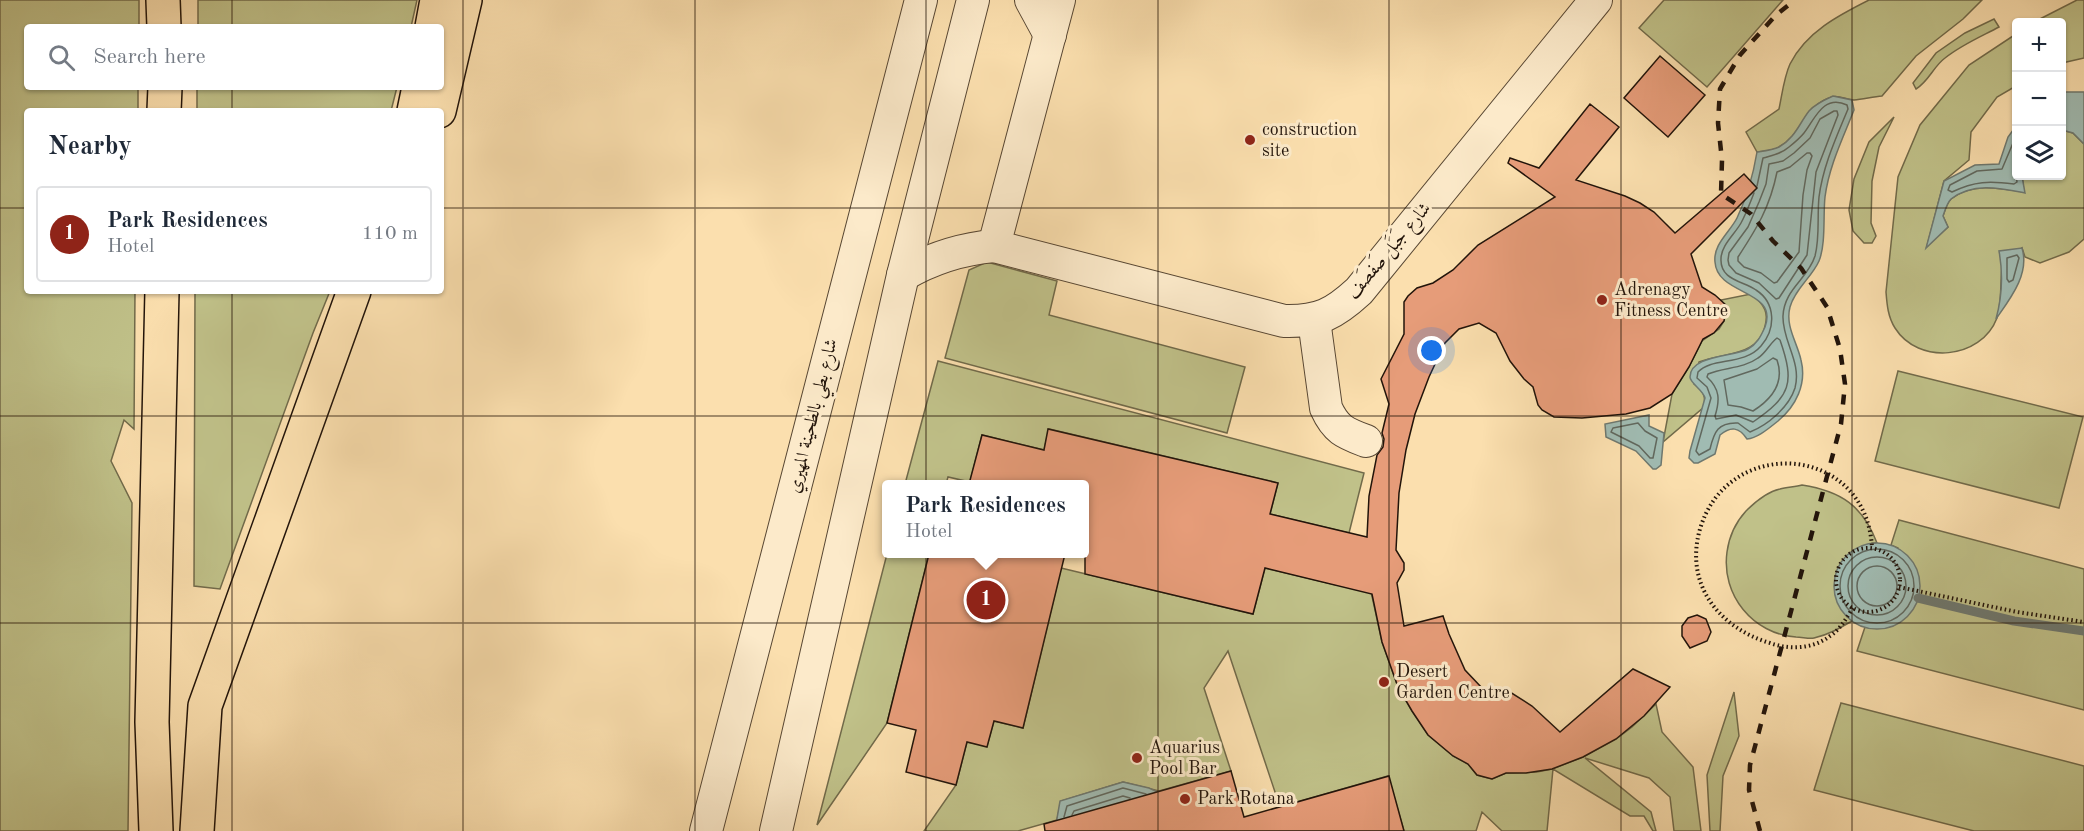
<!DOCTYPE html>
<html lang="en">
<head>
<meta charset="utf-8">
<style>
	:root { --surface:#fff; --page:#f2f2f3; --text:#1f2937; --muted:#747a83; --line:#e0e1e3; --accent:#8f2418 }
	body { margin:0; font-family:"Old Standard TT",Amiri,serif; background:var(--page); color:var(--text) }
	.controls { position:absolute; right:18px; top:18px; display:grid; overflow:hidden; border-radius:6px; box-shadow:0 2px 4px #0004 }
	.controls button { width:54px; height:54px; display:grid; place-items:center; padding:0; border:0; border-bottom:2px solid var(--line); background:var(--surface); color:var(--text); font:30px sans-serif }
	.you { position:absolute; left:1432px; top:351px; width:21px; height:21px; margin:-15px; border:4px solid #fff; border-radius:50%; background:#1a73e8; box-shadow:0 0 0 9px #1a73e833 }
	.badge { display:grid; place-items:center; width:39px; height:39px; border-radius:50%; background:var(--accent); color:#fff; font-size:20px; font-weight:700 }
	.pin { position:absolute; translate:-50% -50%; border:3px solid #fff; box-shadow:0 2px 6px #0006 }
	.popup { position:absolute; left:882px; top:480px; width:207px; height:78px; box-sizing:border-box; display:grid; place-content:center; border-radius:6px; background:var(--surface); filter:drop-shadow(0 2px 4px #0005); font-size:20px; white-space:nowrap; color:var(--muted) }
	.popup b { font-size:22px; color:var(--text) }
	.popup::after { content:''; position:absolute; left:50%; top:100%; margin-left:-12px; border:12px solid transparent; border-top-color:var(--surface) }
	.list { margin:0; padding:0; list-style:none }
	h2 { display:flex; justify-content:space-between; align-items:center; height:78px; margin:0; padding:0 24px; font-size:26px }
	h2 small { font-size:20px; font-weight:400; color:var(--muted) }
	.list li { display:grid; grid-template-columns:39px 1fr auto; gap:18px; align-items:center; box-sizing:border-box; height:96px; margin:0 12px 12px; padding:0 12px; border:2px solid var(--line); border-radius:6px }
	.list b { display:block; font-size:22px; white-space:nowrap }
	.list p { margin:0; font-size:20px; white-space:nowrap; color:var(--muted) }
	.list em { font-size:20px; font-style:normal; color:var(--muted) }
	.icon { flex:none; width:33px; height:33px; fill:none; stroke:currentColor; stroke-width:2; stroke-linecap:round; stroke-linejoin:round }
	.map { position:relative; flex:none; width:2084px; height:831px; overflow:hidden }
	.search { position:absolute; background:var(--surface); box-shadow:0 2px 4px #0004; left:24px; top:24px; width:420px; height:66px; display:flex; align-items:center; gap:15px; box-sizing:border-box; padding:0 21px; border-radius:6px; color:var(--muted); font-size:22px }
	.panel { position:absolute; background:var(--surface); box-shadow:0 2px 4px #0004; left:24px; top:108px; width:420px; height:186px; border-radius:6px }
	.map>svg:first-child { display:block }
	.green { fill:#c0c189; stroke:#716a4a; stroke-width:1.5 }
	.water { fill:#a0bbb2; stroke:#6e786f; stroke-width:1.5 }
	.lines { fill:none; stroke-linecap:round; stroke-linejoin:round }
	.shore { stroke:#61685e; stroke-width:1.5 }
	.stream { stroke:#6e786f; stroke-width:9 }
	.building { fill:#e69c79; stroke:#22140a; stroke-width:1.5 }
	.minor-casing { stroke:#584733; stroke-width:34 }
	.highway-casing { stroke:#22140a; stroke-width:36 }
	.path { stroke:#22140a; stroke-width:4; stroke-dasharray:1.5 3; stroke-linecap:butt }
	.minor { stroke:#fceaca; stroke-width:32 }
	.highway { stroke:#fbdfae; stroke-width:33 }
	.rail { stroke:#22140a; stroke-width:4.5; stroke-dasharray:10 10; stroke-linecap:butt }
	.grid { fill:none; stroke:#22140a; stroke-width:1.5; stroke-opacity:0.55 }
	.poi-dot { fill:#8f2418; stroke:#fceaca; stroke-width:2 }
	.labels { text-anchor:middle; dominant-baseline:central; stroke-width:6; stroke-linejoin:round; paint-order:stroke }
	.poi-label { font-size:18px; fill:#22140a; stroke:#fceaca; text-anchor:start }
	.street-label { font-size:18px; fill:#22140a; stroke:#fceaca }
</style>
</head>
<body>
<div class="map">
<svg width="2084" height="831" viewBox="0 0 2084 831">
	<rect width="100%" height="100%" fill="#fbdfae"/>
	<filter id="stains"><feTurbulence type="fractalNoise" baseFrequency=".00333" numOctaves="4"/><feColorMatrix values="0 0 0 0 .2 0 0 0 0 .09 0 0 0 0 .02 0 0 0 .5 -.17"/></filter>
	<radialGradient id="worn" r=".72"><stop offset=".6" stop-color="#630" stop-opacity="0"/><stop offset="1" stop-color="#630" stop-opacity=".3"/></radialGradient>
	<g class="green">
		<polygon points="0,0 139,0 139,27 27,27 27,87 138,87 138,111 27,111 27,291 135,291 134,429 124,420 111,461 132,503 128,831 0,831"/>
		<polygon points="198,0 417,0 411,27 198,27"/>
		<polygon points="1664,0 1783,0 1707,87 1639,28"/>
		<path d="M1869,0H1982L1963,19L1916,56L1882,96C1873,97 1863,99 1854,100C1847,100 1839,95 1832,97C1805,104 1802,135 1779,147C1773,151 1764,151 1757,152L1746,132L1779,109C1782,95 1784,77 1790,64C1806,32 1839,15 1869,0Z"/>
		<polygon points="2077,0 2084,0 2084,58 2062,63 2062,22 2034,22"/>
		<path d="M1994,19L1999,27C1980,37 1961,45 1945,58C1933,67 1929,81 1916,89L1913,83L1936,53L1965,33Z"/>
		<path d="M2016,34V86L1997,97L1971,132L1969,160L1944,181L1927,246L1948,227L1943,216C1945,210 1947,203 1951,199C1972,182 2000,188 2024,192L2022,176H2062V130L2073,133L2084,144V239L2069,252L2040,263L2025,257L2022,248L2002,268C2000,285 2002,302 1997,318C1981,360 1918,365 1895,328C1888,317 1887,305 1886,292L1898,177L1920,125L1969,65Z"/>
		<polygon points="197,87 397,87 391,111 197,111"/>
		<polygon points="1894,117 1879,147 1872,181 1871,223 1876,236 1872,243 1864,243 1853,231 1849,210 1854,179 1869,142"/>
		<polygon points="987,262 1057,281 1049,315 1245,367 1227,433 945,358 969,270"/>
		<polygon points="195,291 330,291 313,333 220,589 194,586"/>
		<path d="M1751,294C1760,301 1768,309 1766,321C1761,358 1724,352 1699,362L1694,384C1703,391 1706,395 1704,407L1663,442L1672,394L1689,367L1702,341L1719,329L1724,321L1726,309L1721,300Z"/>
		<polygon points="938,361 1364,473 1349,533 1270,514 1278,483 1049,429 1044,450 982,435 970,482 948,477 946,484 905,484"/>
		<polygon points="1898,371 2083,417 2059,508 1875,461"/>
		<path d="M1802,485C1841,491 1863,506 1877,543H1872L1847,616L1852,621C1840,628 1828,635 1814,638C1809,639 1802,637 1796,637C1753,634 1721,595 1727,552C1729,537 1735,523 1746,511C1755,502 1766,492 1780,489C1787,487 1795,487 1802,485Z"/>
		<polygon points="1899,520 2084,569 2084,710 1857,651 1865,627 1889,627 1902,620 1898,548 1891,545"/>
		<polygon points="887,554 929,554 887,723 817,825"/>
		<polygon points="1061,568 1253,614 1265,568 1336,585 1360,576 1370,587 1382,642 1398,687 1412,711 1428,735 1453,756 1468,764 1477,775 1492,779 1506,773 1537,772 1552,769 1583,757 1616,739 1632,727 1656,704 1662,732 1693,767 1701,831 1674,831 1670,797 1649,778 1585,758 1651,812 1656,831 1653,831 1644,816 1630,816 1553,769 1547,831 1502,831 1482,812 1476,831 1404,831 1388,776 1280,807 1228,651 1204,688 1231,771 1159,791 1123,782 1061,801 1057,820 1018,831 924,831 956,785 967,742 987,746 994,721 1023,728"/>
		<polygon points="1734,692 1739,736 1723,776 1720,831 1710,831 1707,775"/>
		<polygon points="1841,703 2084,766 2084,831 1974,831 1814,790"/>
	</g>
	<g class="water">
		<polygon points="2065,92 2084,92 2084,144 2073,133 2062,130 2062,94"/>
		<path d="M1833,96L1852,100L1854,110C1843,138 1829,166 1825,197C1823,215 1826,244 1819,261C1812,277 1795,289 1790,307C1785,326 1797,342 1801,360C1807,384 1796,406 1778,421C1769,428 1758,438 1747,439C1739,427 1731,426 1720,435L1715,454L1698,463H1694L1689,458L1690,451L1705,398C1703,390 1690,383 1690,377C1690,355 1734,357 1748,349C1757,344 1761,336 1765,327C1779,289 1717,296 1715,262C1713,244 1730,232 1737,218C1748,195 1753,176 1757,152C1764,151 1773,150 1779,147C1795,138 1799,124 1809,111C1815,104 1824,100 1833,96Z"/>
		<path d="M2016,126V176H2022L2025,193C2000,188 1973,182 1951,199C1947,203 1945,210 1943,216L1948,227L1926,248L1944,181L1975,165L1999,164L2008,137Z"/>
		<path d="M2022,248C2030,274 2010,299 1996,319C2002,297 2003,273 1999,251Z"/>
		<polygon points="1649,415 1649,426 1664,433 1661,465 1656,469 1653,469 1636,451 1606,437 1605,424"/>
		<circle cx="1877" cy="586" r="43"/>
		<polygon points="1123,782 1149,788 1162,794 1056,824 1060,801"/>
	</g>
	<g class="lines">
		<g class="shore">
			<polygon points="1834,111 1837,111 1838,115 1816,172 1807,255 1779,298 1776,299 1759,283 1736,273 1729,265 1728,260 1729,253 1748,227 1759,202 1766,184 1769,164 1783,161 1794,153 1810,138 1820,119"/>
			<path d="M2016,136L2002,169L1977,171L1950,185L1948,190L1952,192C1975,181 1989,181 2014,184L2017,182L2016,175"/>
			<path d="M1807,153H1810L1812,156L1807,170L1803,195L1799,252L1777,282L1774,283L1761,273L1744,267L1738,261V257C1757,228 1770,207 1777,172L1790,167Z"/>
			<path d="M1754,193C1750,203 1746,214 1741,223C1735,234 1721,245 1721,259C1720,280 1743,281 1756,290C1776,303 1776,329 1761,346C1744,366 1712,357 1698,372L1697,378L1707,387L1711,398L1696,451L1699,455L1710,449C1714,432 1718,422 1738,423L1750,432C1768,425 1789,407 1795,388C1802,362 1782,341 1783,316C1784,289 1808,279 1815,256C1820,238 1817,216 1819,197C1823,166 1836,138 1848,109L1847,105C1823,94 1815,119 1804,133C1800,138 1794,143 1789,147C1781,154 1773,155 1763,158L1757,186"/>
			<polygon points="2017,255 2019,258 2013,280 2009,282 2007,279 2007,258"/>
			<path d="M1777,338L1780,340C1795,383 1791,396 1753,422L1736,415L1716,419L1715,416C1720,400 1720,389 1707,377L1708,374C1724,367 1743,369 1758,358C1766,353 1770,343 1777,338Z"/>
			<path d="M1773,358L1777,360C1785,383 1772,399 1753,411L1741,407L1728,405L1724,380L1757,369Z"/>
			<polygon points="1638,423 1645,431 1657,438 1653,458 1650,458 1639,446 1611,432 1613,428"/>
			<circle cx="1877" cy="586" r="37"/>
			<circle cx="1877" cy="586" r="29"/>
			<circle cx="1877" cy="586" r="20"/>
			<polyline points="1072,815 1074,811 1123,796 1130,798"/>
			<polyline points="1064,817 1067,806 1123,788 1146,794"/>
		</g>
		<polyline class="stream" points="1918,598 2014,621 2084,631"/>
	</g>
	<g class="building">
		<polygon points="1660,56 1705,95 1668,137 1624,98"/>
		<polygon points="1590,104 1619,127 1576,180 1625,196 1640,203 1654,212 1675,233 1744,174 1757,188 1691,254 1702,287 1715,295 1727,306 1724,321 1714,333 1703,339 1689,367 1672,394 1650,408 1626,414 1582,418 1554,417 1542,410 1538,405 1533,387 1524,379 1510,361 1496,333 1479,323 1459,329 1445,343 1429,377 1415,414 1406,450 1399,493 1396,550 1404,563 1404,570 1397,583 1404,626 1443,616 1449,634 1465,670 1483,689 1510,692 1532,706 1560,732 1633,669 1670,687 1644,716 1616,739 1583,757 1552,769 1526,773 1506,773 1492,779 1477,775 1468,764 1453,756 1428,735 1412,711 1398,687 1382,642 1372,594 1265,568 1253,614 1085,574 1085,484 969,484 982,435 1044,450 1048,429 1278,483 1270,514 1367,537 1369,496 1377,455 1383,447 1384,439 1382,433 1389,404 1381,379 1404,334 1404,302 1408,296 1417,288 1433,283 1453,270 1478,245 1555,197 1508,163 1510,158 1539,168"/>
		<polygon points="929,554 1065,554 1023,728 994,721 987,747 967,742 956,785 906,772 916,730 887,723"/>
		<polygon points="1697,615 1706,619 1711,632 1707,641 1690,648 1682,636 1682,626 1688,618"/>
		<polygon points="1231,771 1244,817 1389,776 1404,831 1045,831 1044,824"/>
	</g>
	<g class="lines">
		<defs>
			<g id="minor">
				<polyline points="1031,0 1050,35"/>
				<path d="M1059,0L994,246L1284,321C1319,322 1334,314 1359,291L1596,0"/>
				<path d="M903,275C932,258 960,249 994,246"/>
				<path d="M1314,320L1326,408C1336,430 1345,433 1366,441"/>
				<polyline points="706,831 921,0"/>
				<polyline points="776,831 903,275 973,0"/>
			</g>
			<g id="highway">
				<polyline points="163,0 164,27"/>
				<polyline points="432,27 437,0"/>
				<polyline points="164,111 165,87"/>
				<polyline points="414,111 419,87"/>
				<polyline points="439,111 465,0"/>
				<polyline points="156,831 152,722 162,291"/>
				<polyline points="197,831 205,706 354,291"/>
			</g>
		</defs>
		<use href="#minor" class="minor-casing"/>
		<use href="#highway" class="highway-casing"/>
		<g class="path">
			<circle cx="1868" cy="580" r="32"/>
			<polyline points="1899,587 2017,612 2084,622"/>
			<path d="M1853,608C1846,618 1841,629 1830,636C1813,649 1790,650 1770,643C1719,628 1684,584 1700,529C1728,434 1867,444 1872,548"/>
		</g>
		<use href="#minor" class="minor"/>
		<use href="#highway" class="highway"/>
		<polyline class="rail" points="1760,831 1749,790 1750,765 1841,424 1845,384 1840,349 1827,307 1801,268 1773,241 1751,214 1721,194 1722,160 1718,123 1720,89 1740,55 1776,15 1795,0"/>
	</g>
	<path class="grid" d="M232,0V27M463,0V831M695,0V831M926,0V831M1158,0V831M1389,0V831M1621,0V831M1852,0V831M232,87V111M0,208H27M441,208H2084M232,291V831M0,416H2084M0,623H2084"/>
	<g class="poi-dot">
		<circle cx="1250" cy="140" r="6"/>
		<circle cx="1602" cy="300" r="6"/>
		<circle cx="1384" cy="682" r="6"/>
		<circle cx="1137" cy="758" r="6"/>
		<circle cx="1185" cy="799" r="6"/>
	</g>
	<g class="labels">
		<g class="poi-label">
			<text x="1262" y="130">construction<tspan x="1262" dy="21">site</tspan></text>
			<text x="1614" y="290">Adrenagy<tspan x="1614" dy="21">Fitness Centre</tspan></text>
			<text x="1396" y="672">Desert<tspan x="1396" dy="21">Garden Centre</tspan></text>
			<text x="1149" y="748">Aquarius<tspan x="1149" dy="21">Pool Bar</tspan></text>
			<text x="1197" y="799">Park Rotana</text>
		</g>
		<g class="street-label">
			<text transform="translate(1389 251) rotate(-50)">شارع جَبَل صَفصَف</text>
			<text transform="translate(813 416) rotate(-76)">شارع بطي بالطحينة المهيري</text>
		</g>
	</g>
	<rect width="100%" height="100%" filter="url(#stains)"/>
	<rect width="100%" height="100%" fill="url(#worn)"/>
</svg>
<div class="controls">
<button>+</button>
<button>−</button>
<button><svg class="icon" aria-label="layers" viewBox="0 0 24 24"><path d="M12 4l9 5-9 5-9-5zM3 14l9 5 9-5"/></svg></button>
</div>
<div class="you"></div>
<div class="pin badge" style="left:986px;top:600px">1</div>
<div class="popup"><b>Park Residences</b>Hotel</div>
<div class="search"><svg class="icon" aria-label="search" viewBox="0 0 24 24"><circle cx="10" cy="10" r="6"/><path d="M15 15l6 6"/></svg>Search here</div>
<section class="panel">
<h2>Nearby<small></small></h2>
<ul class="list">
<li><span class="badge">1</span><div><b>Park Residences</b><p>Hotel</p></div><em>110 m</em></li>
</ul>
</section>
</div>
</body>
</html>
